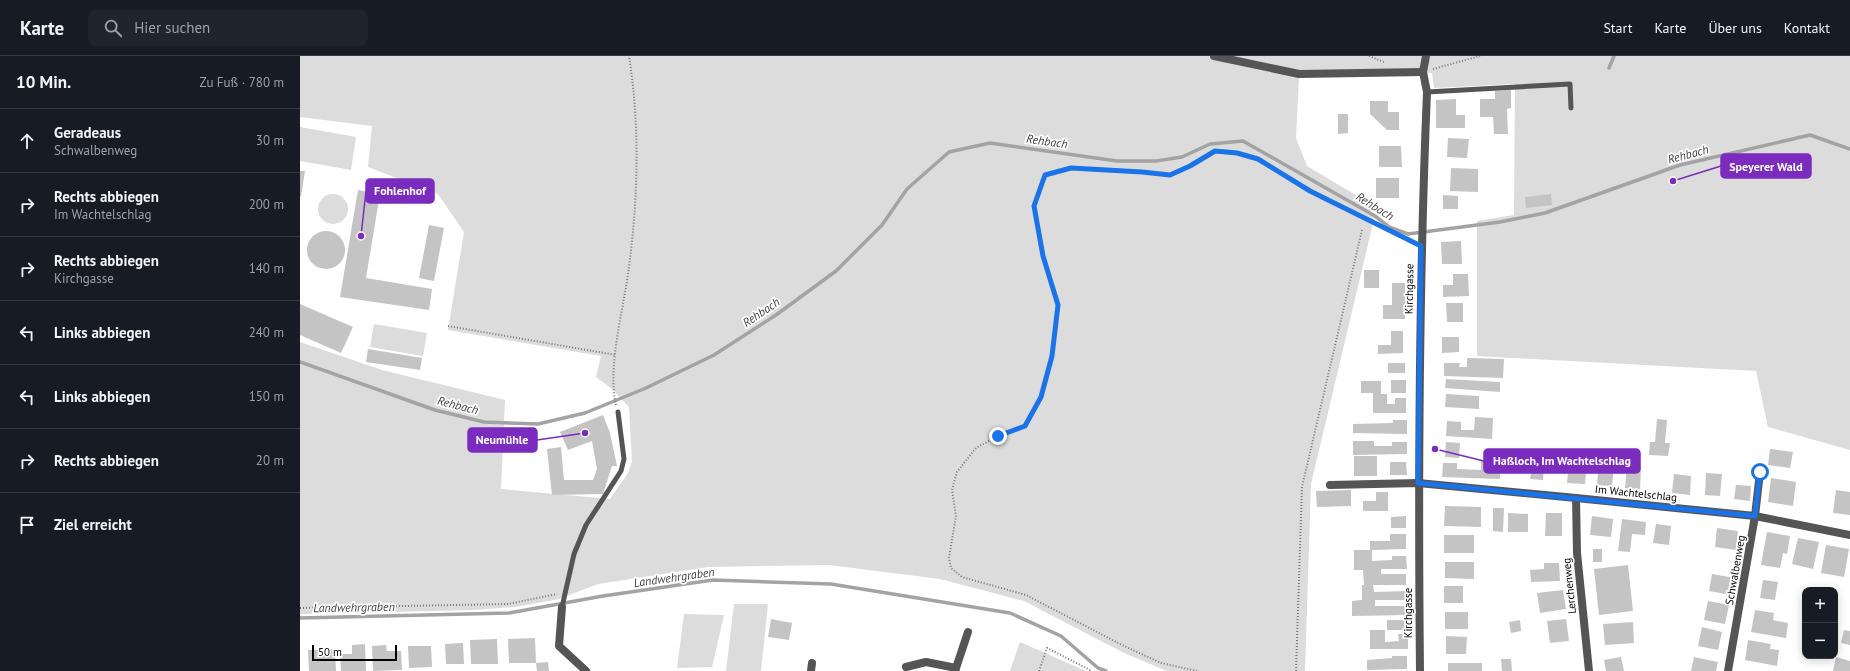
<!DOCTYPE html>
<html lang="de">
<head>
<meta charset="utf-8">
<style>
	:root { --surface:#171b24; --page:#20242c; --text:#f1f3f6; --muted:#9ea1a6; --line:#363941 }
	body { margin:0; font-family:"PT Sans",sans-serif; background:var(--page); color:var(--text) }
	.controls { position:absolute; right:12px; bottom:12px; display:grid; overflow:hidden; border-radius:8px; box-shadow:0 2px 10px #0003 }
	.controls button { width:36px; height:36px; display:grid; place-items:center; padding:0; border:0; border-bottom:1px solid var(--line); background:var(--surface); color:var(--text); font:20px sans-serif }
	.scale { position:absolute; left:12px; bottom:10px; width:85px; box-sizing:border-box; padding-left:4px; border:2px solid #000; border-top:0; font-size:11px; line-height:14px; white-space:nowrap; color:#000; -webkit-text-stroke:3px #fff; paint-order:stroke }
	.stop { position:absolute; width:12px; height:12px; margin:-9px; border:3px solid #1a73e8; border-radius:50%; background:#fff }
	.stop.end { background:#1a73e8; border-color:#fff; box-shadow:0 1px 4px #0008 }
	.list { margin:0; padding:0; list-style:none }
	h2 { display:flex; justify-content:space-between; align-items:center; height:52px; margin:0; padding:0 16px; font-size:17px }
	h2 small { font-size:13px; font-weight:400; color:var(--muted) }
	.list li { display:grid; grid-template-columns:26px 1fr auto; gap:12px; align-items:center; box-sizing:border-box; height:64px; padding:0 16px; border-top:1px solid var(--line) }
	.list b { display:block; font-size:15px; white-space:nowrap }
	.list p { margin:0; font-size:13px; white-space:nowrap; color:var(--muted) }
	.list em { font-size:13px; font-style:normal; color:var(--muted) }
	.icon { flex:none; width:22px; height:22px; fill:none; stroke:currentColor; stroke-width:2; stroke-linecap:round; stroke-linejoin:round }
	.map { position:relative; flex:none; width:1550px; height:615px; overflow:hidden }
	header { display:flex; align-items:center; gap:24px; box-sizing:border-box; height:56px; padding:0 20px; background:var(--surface); border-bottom:1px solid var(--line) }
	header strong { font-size:19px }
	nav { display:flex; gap:22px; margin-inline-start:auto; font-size:14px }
	.search { width:280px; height:36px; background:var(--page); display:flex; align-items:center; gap:10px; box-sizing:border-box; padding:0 14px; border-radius:8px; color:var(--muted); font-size:15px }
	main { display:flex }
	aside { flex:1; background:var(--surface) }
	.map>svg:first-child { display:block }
	.green { fill:#dcdcdc }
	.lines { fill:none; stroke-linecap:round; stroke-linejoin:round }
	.stream { stroke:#a3a3a3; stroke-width:3.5 }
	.building { fill:#c4c4c4 }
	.path { stroke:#777; stroke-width:2; stroke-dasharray:1 2; stroke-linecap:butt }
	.lane { stroke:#555; stroke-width:5 }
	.street { stroke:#555; stroke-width:8 }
	.route { stroke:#1a73e8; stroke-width:5 }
	.labels { text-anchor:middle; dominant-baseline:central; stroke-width:3.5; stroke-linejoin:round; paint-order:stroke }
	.street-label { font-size:11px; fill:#000; stroke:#fff }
	.water-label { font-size:12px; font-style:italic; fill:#444; stroke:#fff }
	.leader { fill:none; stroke:#7b2cbf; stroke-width:1.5 }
	.callout-dot { fill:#7b2cbf; stroke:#fff; stroke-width:1.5 }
	.callout { fill:#7b2cbf; stroke:#7b2cbf; stroke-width:1.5 }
	.callout-label { font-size:12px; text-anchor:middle; font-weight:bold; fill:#fff }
</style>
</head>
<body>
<header>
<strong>Karte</strong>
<div class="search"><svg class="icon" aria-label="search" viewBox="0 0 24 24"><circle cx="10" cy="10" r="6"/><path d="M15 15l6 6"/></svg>Hier suchen</div>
<nav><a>Start</a><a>Karte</a><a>Über uns</a><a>Kontakt</a></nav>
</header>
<main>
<aside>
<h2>10 Min.<small>Zu Fuß · 780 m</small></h2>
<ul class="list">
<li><svg class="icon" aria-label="ahead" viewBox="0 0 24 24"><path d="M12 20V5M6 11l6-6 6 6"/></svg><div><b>Geradeaus</b><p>Schwalbenweg</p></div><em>30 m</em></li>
<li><svg class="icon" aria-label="right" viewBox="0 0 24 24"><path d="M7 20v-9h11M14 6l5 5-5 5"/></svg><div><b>Rechts abbiegen</b><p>Im Wachtelschlag</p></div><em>200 m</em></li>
<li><svg class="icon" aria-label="right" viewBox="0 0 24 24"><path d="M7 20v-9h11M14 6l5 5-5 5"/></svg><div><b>Rechts abbiegen</b><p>Kirchgasse</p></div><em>140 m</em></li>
<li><svg class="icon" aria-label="left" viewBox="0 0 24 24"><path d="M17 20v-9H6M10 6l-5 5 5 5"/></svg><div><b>Links abbiegen</b></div><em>240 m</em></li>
<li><svg class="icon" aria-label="left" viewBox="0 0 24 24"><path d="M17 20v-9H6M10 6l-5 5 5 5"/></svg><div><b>Links abbiegen</b></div><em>150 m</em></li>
<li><svg class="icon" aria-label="right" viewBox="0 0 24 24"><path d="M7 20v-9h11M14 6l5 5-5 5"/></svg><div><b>Rechts abbiegen</b></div><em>20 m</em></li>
<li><svg class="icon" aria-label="arrive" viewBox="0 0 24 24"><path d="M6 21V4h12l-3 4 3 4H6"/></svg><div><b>Ziel erreicht</b></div></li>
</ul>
</aside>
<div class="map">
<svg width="1550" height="615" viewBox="0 0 1550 615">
	<rect width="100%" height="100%" fill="#fff"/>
	<g class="green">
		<polygon points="0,0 1550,0 1550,394 1468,371 1456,315 1177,300 1177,165 1214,159 1215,28 1134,32 1132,17 999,21 996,82 1007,110 1069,147 1074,163 1011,428 1005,615 867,615 824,597 724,545 640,523 529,509 408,511 298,528 259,543 215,551 174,554 0,558 0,286 82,314 205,344 201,433 310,443 328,417 332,405 329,351 312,333 296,321 301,300 148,274 164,176 138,138 68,111 72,70 0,61"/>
		<polygon points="0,71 56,81 51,114 0,105"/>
		<circle cx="33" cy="153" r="15"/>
		<polygon points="74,268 127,277 123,300 70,291"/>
		<polygon points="434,548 468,548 461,615 426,615"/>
		<polygon points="384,558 424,559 412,611 377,612"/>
		<polygon points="720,586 786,615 710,615"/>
	</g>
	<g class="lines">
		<g class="stream">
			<polyline points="1309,12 1314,0"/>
			<polyline points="0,306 135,354 184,366 238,368 285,357 346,332 414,299 476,259 536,215 582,169 607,133 649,96 690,87 817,105 856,105 882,101 910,88 943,85 1075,160 1089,171 1108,178 1200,166 1245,157 1380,109 1510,79 1550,93"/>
			<polyline points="0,562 209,557 303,540 413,524 531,528 710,557 761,580 798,612 806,615"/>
		</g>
	</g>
	<g class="building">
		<polygon points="1211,34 1211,52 1207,53 1208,78 1194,78 1193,61 1180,61 1180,43 1195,43 1195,35"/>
		<polygon points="1156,43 1156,59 1165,59 1165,72 1136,72 1136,44"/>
		<polygon points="1070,45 1088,45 1088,56 1099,56 1099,74 1087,74 1070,58"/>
		<polygon points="1038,58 1048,58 1048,77 1038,78"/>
		<polygon points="1148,82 1169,83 1167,102 1147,101"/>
		<polygon points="1079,90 1101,90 1102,111 1079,111"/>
		<polygon points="1151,112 1178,113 1178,136 1150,135"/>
		<polygon points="0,115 5,115 1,141 0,140"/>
		<rect x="1076" y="122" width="23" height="20"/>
		<polygon points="58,134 80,138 66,222 132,233 129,254 40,241"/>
		<polygon points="1251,138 1252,149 1226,152 1225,141"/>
		<polygon points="1143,139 1158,140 1158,153 1143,153"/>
		<polygon points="129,169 144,172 134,225 119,222"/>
		<circle cx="26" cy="194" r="19"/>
		<polygon points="1161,185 1162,208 1142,208 1141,186"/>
		<rect x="1064" y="214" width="15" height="18"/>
		<polygon points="1153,218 1168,218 1169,240 1143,241 1143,229 1153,229"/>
		<polygon points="1092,227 1105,227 1105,263 1083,263 1083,249 1092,249"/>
		<polygon points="1146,247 1163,247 1163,266 1147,266"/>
		<polygon points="0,248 53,271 41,297 0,279"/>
		<polygon points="1091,275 1103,275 1103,297 1078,298 1078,289 1091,289"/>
		<polygon points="1142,281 1159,281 1159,296 1142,297"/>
		<polygon points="68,293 122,302 120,314 66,306"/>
		<polygon points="1167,302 1204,303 1203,322 1144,320 1144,307 1160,307 1159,311 1167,311"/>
		<rect x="1088" y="307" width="17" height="10"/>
		<polygon points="1146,323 1200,326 1200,336 1145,332"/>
		<rect x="1091" y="324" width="15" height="13"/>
		<polygon points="1061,325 1081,325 1081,338 1087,338 1087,348 1095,348 1095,342 1106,342 1106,357 1073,357 1073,337 1061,337"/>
		<polygon points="1146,338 1179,340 1179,353 1145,351"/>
		<polygon points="303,359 310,377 317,410 312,410 303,438 252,439 247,393 261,391 264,424 293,424 297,413 292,385 268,394 260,376"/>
		<polygon points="1175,361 1193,362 1192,383 1146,380 1147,365 1161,366 1161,374 1174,374"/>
		<polygon points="1357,363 1367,364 1365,387 1370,387 1368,400 1349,399 1350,386 1355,386"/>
		<polygon points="1093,364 1107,364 1107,378 1053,377 1053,368 1093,367"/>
		<polygon points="1053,385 1074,385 1074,390 1092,390 1092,386 1107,386 1107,398 1053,399"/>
		<polygon points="1146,386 1160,387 1159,402 1145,401"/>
		<polygon points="1470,393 1493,396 1490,412 1468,409"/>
		<rect x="1054" y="400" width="23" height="20"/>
		<polygon points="1181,405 1200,405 1200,423 1142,421 1143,407 1157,407 1157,413 1181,414"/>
		<polygon points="1269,405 1287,406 1285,428 1267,427"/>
		<polygon points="1090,406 1106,406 1107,419 1090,419"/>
		<polygon points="1299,406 1314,408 1312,430 1297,429"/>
		<polygon points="1327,409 1341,410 1340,433 1325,432"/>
		<polygon points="1232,411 1244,412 1243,424 1230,423"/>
		<polygon points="1406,417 1422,418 1420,440 1405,439"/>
		<polygon points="1374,418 1391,420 1390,439 1372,437"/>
		<polygon points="1471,422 1496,426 1493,450 1468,446"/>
		<polygon points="1436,429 1451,430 1450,445 1434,443"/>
		<polygon points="1051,434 1051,450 1017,451 1016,435"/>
		<polygon points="1536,434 1550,436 1550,459 1533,457"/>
		<polygon points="1076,436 1088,436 1088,455 1063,455 1063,445 1076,445"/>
		<polygon points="1145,450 1181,451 1181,471 1144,470"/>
		<polygon points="1193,452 1204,452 1203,476 1193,475"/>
		<polygon points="1208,457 1228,458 1228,476 1208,476"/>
		<polygon points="1246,457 1262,457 1262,480 1245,480"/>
		<polygon points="1106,460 1106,472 1091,472 1091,461"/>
		<polygon points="1292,460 1313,463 1311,481 1290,479"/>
		<polygon points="1322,463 1346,466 1345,479 1332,478 1330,496 1318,495"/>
		<polygon points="1356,468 1371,470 1369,489 1353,487"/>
		<polygon points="1417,472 1438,475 1436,494 1415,491"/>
		<polygon points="1467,476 1490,480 1487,498 1483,497 1480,512 1461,509"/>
		<polygon points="1090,478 1106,478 1106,493 1072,494 1072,505 1092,504 1092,500 1106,500 1107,513 1081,513 1081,518 1106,518 1106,529 1073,529 1074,536 1107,535 1107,544 1075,544 1075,550 1106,550 1106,559 1052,560 1052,545 1062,544 1062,529 1064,529 1063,514 1054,514 1054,494 1070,494 1070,485 1090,485"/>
		<rect x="1144" y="479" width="30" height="18"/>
		<polygon points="1498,482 1519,486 1513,513 1492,508"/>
		<polygon points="1526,489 1549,493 1544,521 1521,517"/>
		<rect x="1293" y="493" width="9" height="13"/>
		<polygon points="1145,506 1174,506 1174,523 1145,522"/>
		<polygon points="1244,507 1259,507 1260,525 1231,526 1230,514 1244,513"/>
		<polygon points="1328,509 1333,555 1299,559 1294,513"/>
		<polygon points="1412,518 1435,522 1431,539 1409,535"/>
		<polygon points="1463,524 1478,526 1475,544 1460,542"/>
		<rect x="1144" y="530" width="19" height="17"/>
		<polygon points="1263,534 1266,553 1240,557 1237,537"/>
		<polygon points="1408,545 1429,549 1425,568 1404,564"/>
		<polygon points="1455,554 1474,557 1473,564 1488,567 1486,582 1451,576"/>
		<rect x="1145" y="556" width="23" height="17"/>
		<polygon points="471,563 492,567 489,584 468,581"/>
		<polygon points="1266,563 1269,585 1250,587 1247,565"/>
		<rect x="1087" y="564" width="19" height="10"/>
		<polygon points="1220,564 1221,575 1211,577 1209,566"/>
		<polygon points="1333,566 1334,587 1305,589 1303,568"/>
		<polygon points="1402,571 1422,576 1418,594 1398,590"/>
		<polygon points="1070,574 1085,574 1085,586 1099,585 1098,578 1108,578 1108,593 1070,593"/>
		<polygon points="1544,574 1550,575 1550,589 1541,587"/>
		<polygon points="1146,580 1167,581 1166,598 1146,598"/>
		<polygon points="235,582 236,607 209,607 208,583"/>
		<polygon points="197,583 198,608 171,608 170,584"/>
		<polygon points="1448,584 1471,588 1470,593 1479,594 1477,610 1445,604"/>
		<polygon points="163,587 164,608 146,608 145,588"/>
		<polygon points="65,588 66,615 41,615 40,598 52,598 52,589"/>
		<polygon points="86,589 87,595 101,595 102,614 73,615 72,590"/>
		<polygon points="108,590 131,590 132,611 109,612"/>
		<polygon points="35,593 36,615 9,615 8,594"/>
		<polygon points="1092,600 1107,600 1107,613 1067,614 1067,604 1092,602"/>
		<polygon points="1321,601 1324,615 1306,615 1304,604"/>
		<polygon points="1394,601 1418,606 1416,615 1391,615"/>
		<polygon points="1536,601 1550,605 1550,615 1533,615"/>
		<polygon points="1201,603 1211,603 1212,615 1202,615"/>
		<polygon points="248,606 249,615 237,615 236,607"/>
		<rect x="1148" y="607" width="34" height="8"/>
	</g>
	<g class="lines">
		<g class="path">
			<polyline points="1069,0 1084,6"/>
			<polyline points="1133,13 1180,0"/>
			<polyline points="148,270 316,299"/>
			<path d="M316,349C307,310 324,252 329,211C338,142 340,69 329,0"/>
			<polyline points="0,552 208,548 257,538"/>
			<polyline points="739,615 747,592 792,615"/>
			<polyline points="897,615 861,607 822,589 726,539 662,521 651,512 649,502 656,460 652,434 657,416 676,392 698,380 725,370 741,341 752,300 758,249 743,200 734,149 745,119 771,112 842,116 870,119 890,110 915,95 937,97 958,103 1010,135 1113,186"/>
			<polyline points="996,615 1002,431 1062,174"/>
		</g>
		<g class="lane">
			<polyline points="1127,36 1270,28 1271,52"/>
			<polyline points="262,551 274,498 286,469 321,415 324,403 318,356"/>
		</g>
		<g class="street">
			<polyline points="914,0 999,18 1123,16"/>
			<polyline points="1030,429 1118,427 1276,442 1455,460 1550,479"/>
			<polyline points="1276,442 1277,497 1289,615"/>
			<polyline points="262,551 259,590 286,615"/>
			<polyline points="606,611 626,606 656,612"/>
			<polyline points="511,615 512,607"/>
			<polyline points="655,615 668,576"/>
			<path d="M1120,615C1118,422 1119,229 1127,36L1123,16L1126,0"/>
			<polyline points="1428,615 1455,460 1460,416"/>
		</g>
	</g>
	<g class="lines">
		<polyline class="route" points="698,380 725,370 741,341 752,300 758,249 743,200 734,150 745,119 771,112 842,116 870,119 890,110 915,95 937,97 958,103 1010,135 1121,190 1118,427 1455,460 1460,416"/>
	</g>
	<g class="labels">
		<g class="street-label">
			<text transform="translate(1109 233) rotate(-89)">Kirchgasse</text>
			<text transform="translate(1336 437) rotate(6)">Im Wachtelschlag</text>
			<text transform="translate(1435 514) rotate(-80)">Schwalbenweg</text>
			<text transform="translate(1269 530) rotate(-96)">Lerchenweg</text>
			<text transform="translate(1108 557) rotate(-90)">Kirchgasse</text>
		</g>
		<g class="water-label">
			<text transform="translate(747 85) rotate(8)">Rehbach</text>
			<text transform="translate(1388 98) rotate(-15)">Rehbach</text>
			<text transform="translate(1075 150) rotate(32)">Rehbach</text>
			<text transform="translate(461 256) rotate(-34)">Rehbach</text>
			<text transform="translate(158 349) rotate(14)">Rehbach</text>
			<text transform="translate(374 521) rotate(-8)">Landwehrgraben</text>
			<text transform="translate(54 551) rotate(-1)">Landwehrgraben</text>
		</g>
	</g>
	<path class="leader" d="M1373 125L1421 110M61 180L66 135M285 377L237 384M1135 393L1184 405"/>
	<g class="callout-dot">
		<circle cx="1373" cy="125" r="4"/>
		<circle cx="61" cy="180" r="4"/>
		<circle cx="285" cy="377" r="4"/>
		<circle cx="1135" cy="393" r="4"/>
	</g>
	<g class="callout">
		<rect x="1421" y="98" width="90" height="24" rx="4"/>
		<rect x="66" y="123" width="68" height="24" rx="4"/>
		<rect x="168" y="372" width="69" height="24" rx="4"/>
		<rect x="1184" y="393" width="156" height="24" rx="4"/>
	</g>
	<g class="callout-label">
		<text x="1466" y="115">Speyerer Wald</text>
		<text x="100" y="139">Fohlenhof</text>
		<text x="202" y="388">Neumühle</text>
		<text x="1262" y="409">Haßloch, Im Wachtelschlag</text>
	</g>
</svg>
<div class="controls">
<button>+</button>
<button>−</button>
</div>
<div class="scale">50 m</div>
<div class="stop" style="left:1460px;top:416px"></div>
<div class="stop end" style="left:698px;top:380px"></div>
</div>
</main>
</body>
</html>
